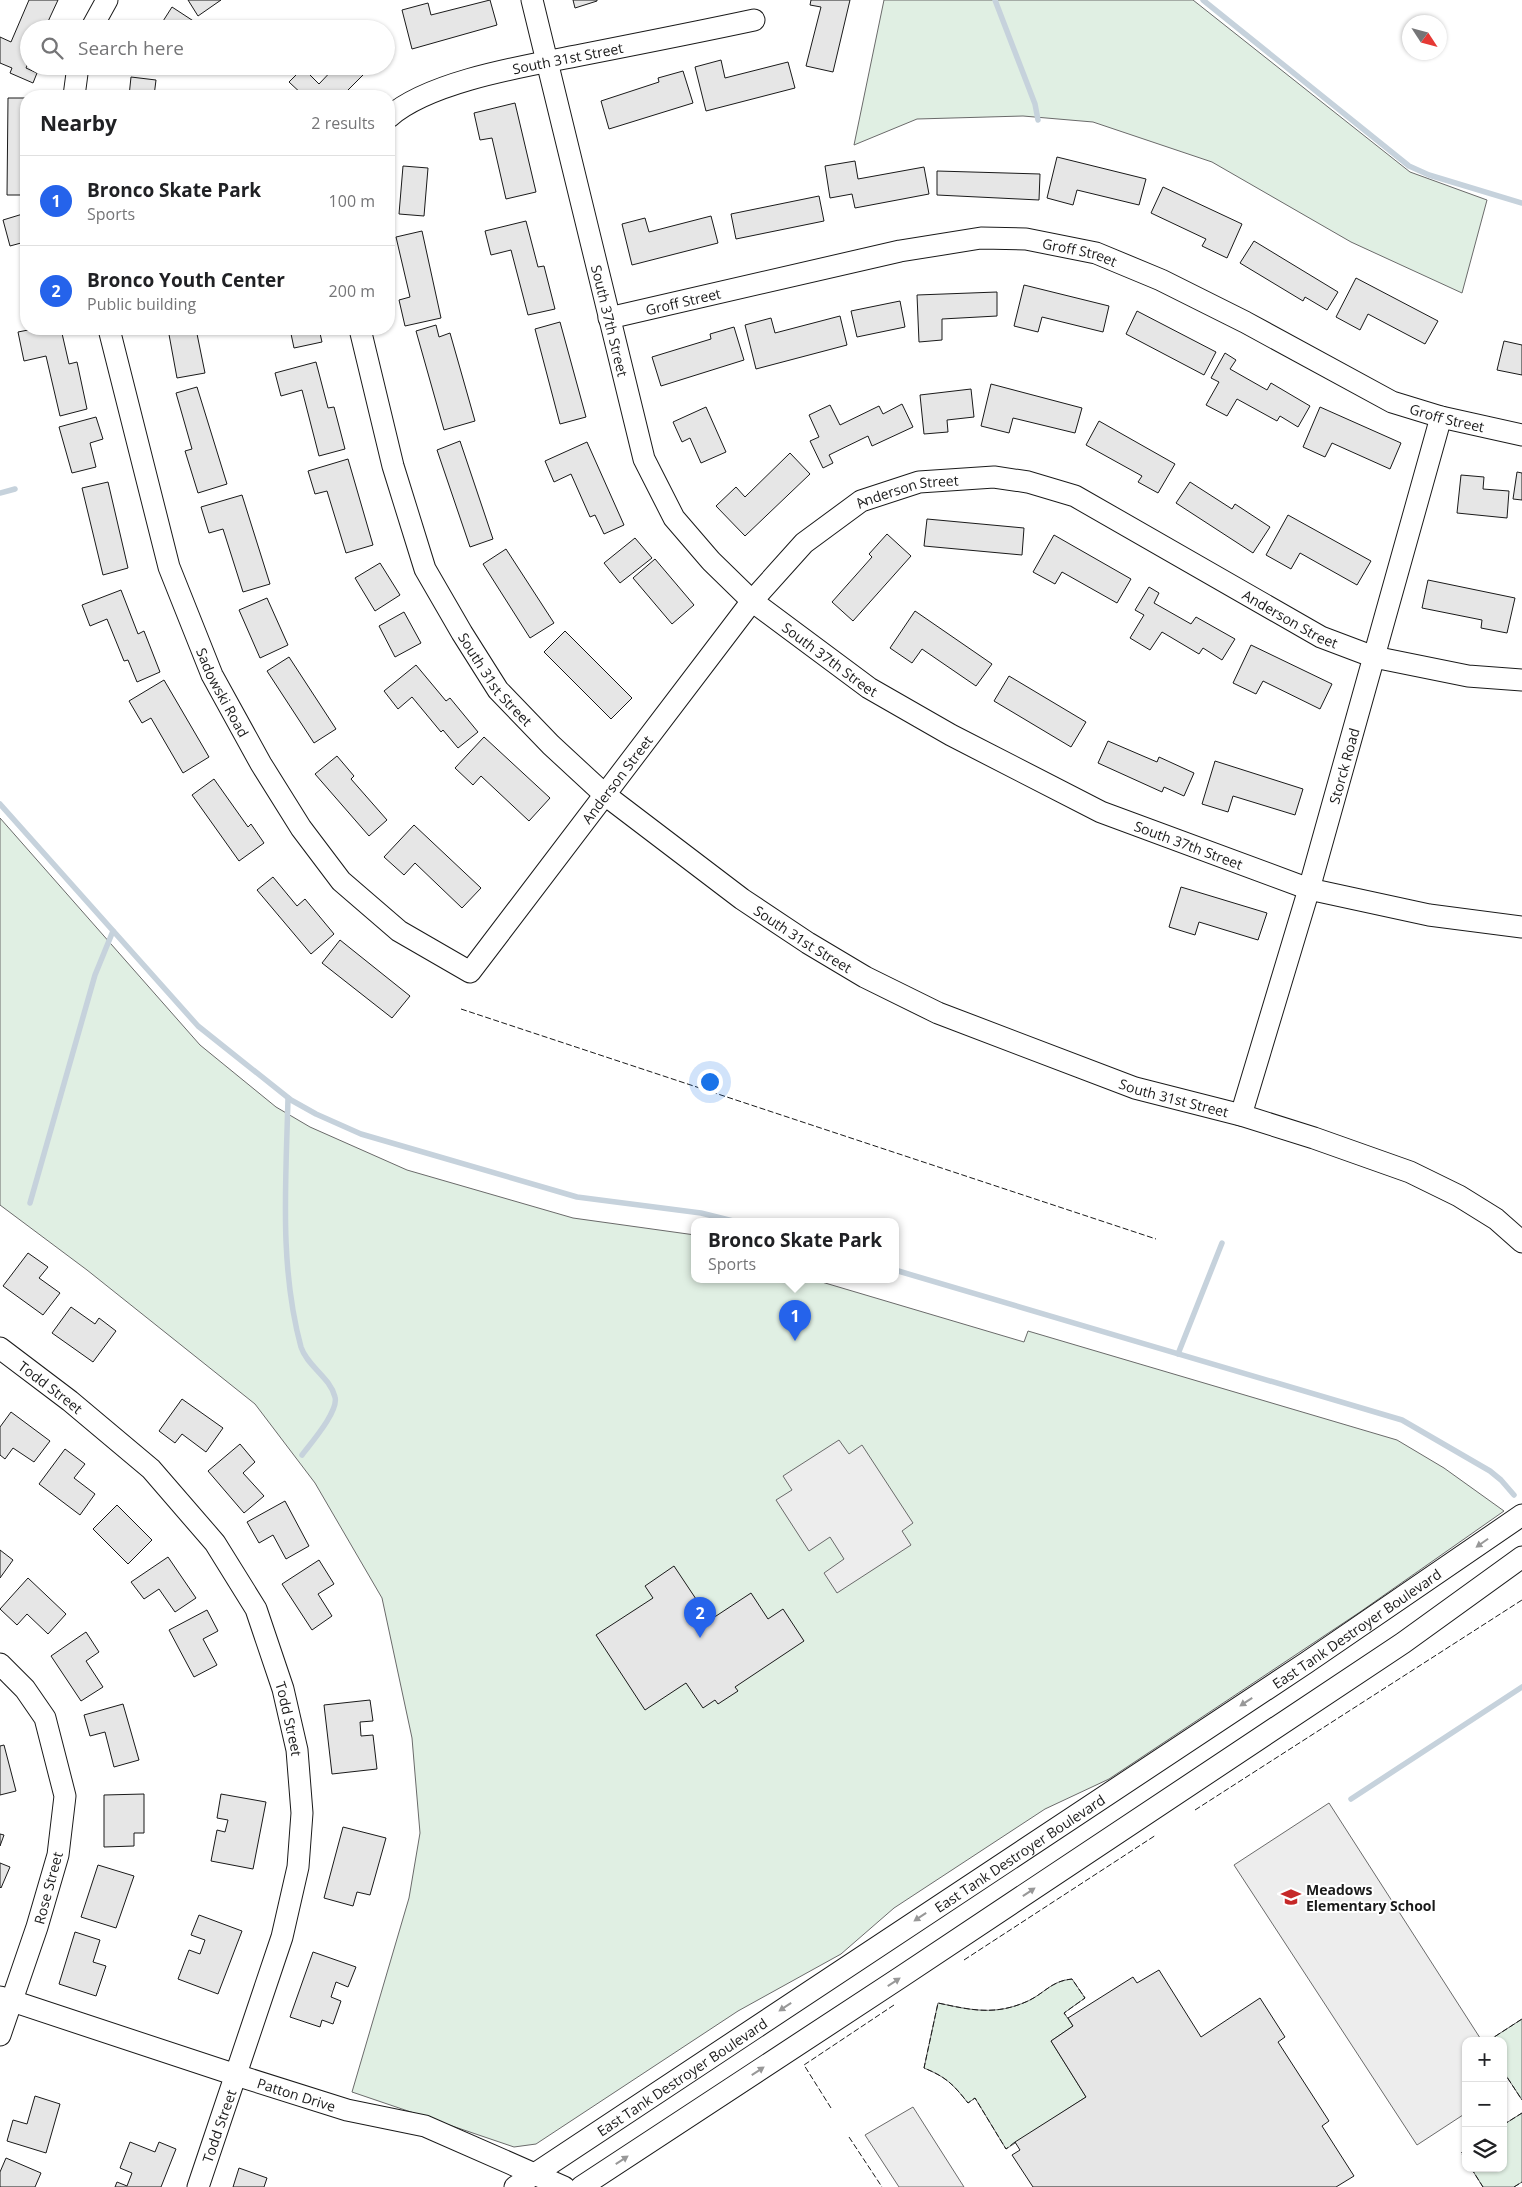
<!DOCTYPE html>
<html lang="en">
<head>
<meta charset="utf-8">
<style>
	:root { --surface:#fff; --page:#f2f2f2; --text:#202124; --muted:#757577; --line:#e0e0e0; --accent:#2563eb }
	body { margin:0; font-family:"Open Sans",sans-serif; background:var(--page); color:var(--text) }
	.controls { position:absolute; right:15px; bottom:15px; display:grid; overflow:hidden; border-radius:10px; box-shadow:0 1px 4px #0004 }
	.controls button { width:45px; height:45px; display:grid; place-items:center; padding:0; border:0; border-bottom:1px solid var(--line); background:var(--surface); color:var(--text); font:25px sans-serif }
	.compass { position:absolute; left:1402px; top:15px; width:45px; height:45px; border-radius:50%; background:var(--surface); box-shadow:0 1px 4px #0004; rotate:126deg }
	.you { position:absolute; left:709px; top:1081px; width:18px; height:18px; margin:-12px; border:4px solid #fff; border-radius:50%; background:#1a73e8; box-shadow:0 0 0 8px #1a73e833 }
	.badge { display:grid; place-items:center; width:32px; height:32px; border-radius:50%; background:var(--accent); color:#fff; font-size:16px; font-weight:700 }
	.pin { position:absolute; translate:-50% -41px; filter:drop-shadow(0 1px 2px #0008) }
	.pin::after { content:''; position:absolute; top:26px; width:18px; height:15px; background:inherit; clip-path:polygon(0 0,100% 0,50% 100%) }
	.popup { position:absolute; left:691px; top:1218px; width:208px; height:65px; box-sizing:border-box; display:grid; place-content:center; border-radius:10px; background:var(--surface); filter:drop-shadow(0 1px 4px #0005); font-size:16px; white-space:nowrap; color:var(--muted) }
	.popup b { font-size:19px; color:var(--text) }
	.popup::after { content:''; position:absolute; left:50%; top:100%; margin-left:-10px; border:10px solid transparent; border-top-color:var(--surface) }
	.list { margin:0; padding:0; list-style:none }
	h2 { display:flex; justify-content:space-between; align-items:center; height:65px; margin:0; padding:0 20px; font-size:21px }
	h2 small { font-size:16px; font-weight:400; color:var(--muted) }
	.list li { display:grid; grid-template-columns:32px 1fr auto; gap:15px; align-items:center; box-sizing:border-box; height:90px; padding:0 20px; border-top:1px solid var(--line) }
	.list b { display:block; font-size:19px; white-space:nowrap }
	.list p { margin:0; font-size:16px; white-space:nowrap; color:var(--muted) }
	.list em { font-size:16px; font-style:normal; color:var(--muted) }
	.icon { flex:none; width:28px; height:28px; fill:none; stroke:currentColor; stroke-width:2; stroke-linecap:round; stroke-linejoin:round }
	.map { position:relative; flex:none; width:1522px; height:2187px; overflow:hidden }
	.search { position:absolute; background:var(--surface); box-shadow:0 1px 4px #0004; left:20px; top:20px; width:375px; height:55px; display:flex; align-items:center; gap:12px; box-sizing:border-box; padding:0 18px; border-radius:28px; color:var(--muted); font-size:19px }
	.panel { position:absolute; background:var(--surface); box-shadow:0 1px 4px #0004; left:20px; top:90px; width:375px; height:245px; border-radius:20px }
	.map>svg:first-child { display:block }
	.green { fill:#e0efe3; stroke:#6a6a6a }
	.parking { fill:#ededed; stroke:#6a6a6a }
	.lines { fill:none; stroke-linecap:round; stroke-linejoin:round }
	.stream { stroke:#c6d2dc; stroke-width:5.5 }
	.building { fill:#e6e6e6; stroke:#1a1a1a }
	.minor-casing { stroke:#1a1a1a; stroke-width:23 }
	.minor { stroke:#fff; stroke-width:21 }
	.fence { stroke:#1a1a1a; stroke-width:1; stroke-dasharray:6 2.5; stroke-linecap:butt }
	.oneway { fill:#989898 }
	.labels { text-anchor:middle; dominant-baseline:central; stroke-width:4; stroke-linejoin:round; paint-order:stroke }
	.street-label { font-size:14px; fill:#1a1a1a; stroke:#fff }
	.poi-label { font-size:14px; font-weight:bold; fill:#1a1a1a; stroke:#fff; text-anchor:start }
</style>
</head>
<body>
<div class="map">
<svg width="1522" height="2187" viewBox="0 0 1522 2187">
	<rect width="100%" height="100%" fill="#fff"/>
	<g class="green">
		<polygon points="884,0 1193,0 1410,172 1487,200 1462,293 1351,242 1212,162 1093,122 1023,116 917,119 854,145"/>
		<polygon points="0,818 200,1045 276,1107 310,1127 407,1170 573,1218 695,1235 695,1280 815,1280 1024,1342 1028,1331 1397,1440 1444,1468 1504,1511 1360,1612 1109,1779 1045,1809 894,1908 841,1954 738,2011 536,2144 514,2147 352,2092 409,1898 420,1833 412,1738 382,1598 315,1483 255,1404 87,1270 0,1205"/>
		<path d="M1072,1979L1085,1998L1064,2013L1073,2026L1051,2041L1086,2097L1006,2149L975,2098L968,2103C953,2084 946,2077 924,2068L938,2003C971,2010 995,2016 1028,2001C1045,1993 1051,1981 1072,1979Z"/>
		<polygon points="1522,2019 1522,2100 1503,2071 1503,2041 1488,2041"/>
		<polygon points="1522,2113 1522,2182 1514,2187 1483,2187 1471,2168 1503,2168 1503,2125"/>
	</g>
	<g class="parking">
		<polygon points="839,1440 849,1454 862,1445 913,1523 902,1531 911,1545 837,1593 824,1573 844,1559 830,1537 809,1551 776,1500 792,1490 783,1476"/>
		<polygon points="1329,1803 1482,2041 1466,2041 1466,2113 1417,2145 1234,1865"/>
		<polygon points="913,2107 964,2187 899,2187 865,2135"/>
	</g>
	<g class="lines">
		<g class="stream">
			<polyline points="995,0 1035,104 1038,120"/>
			<polyline points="1203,0 1409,166 1429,175 1522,203"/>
			<polyline points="0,493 15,489"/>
			<polyline points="0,804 198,1026 291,1100 316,1114 361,1134 577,1197 701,1213 737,1222"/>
			<path d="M288,1098C286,1181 279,1266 301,1347C307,1366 330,1377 335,1397C339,1411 311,1443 302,1455"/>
			<polyline points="30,1203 95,975 113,931"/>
			<polyline points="895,1270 1402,1420 1490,1471 1501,1480 1514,1495"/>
			<polyline points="1178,1354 1222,1243"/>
			<polyline points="1351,1799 1522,1687"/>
		</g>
	</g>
	<g class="building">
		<polygon points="29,0 58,0 45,28 29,29 29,61 26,68 37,73 33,83 10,73 12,68 0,63 0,37 11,42"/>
		<polygon points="188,0 221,0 198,16"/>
		<polygon points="490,0 497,25 412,49 402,10 428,3 431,15"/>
		<polygon points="573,0 597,0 597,1 575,8"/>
		<polygon points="811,0 850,0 833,72 806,66 821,7 810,5"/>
		<polygon points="172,7 198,24 195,29 158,29"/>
		<polygon points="147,24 154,29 144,29"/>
		<polygon points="721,60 725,78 788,62 795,88 706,111 695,67"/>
		<polygon points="336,66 372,66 342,96 304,96 289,82 303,68 319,84"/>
		<polygon points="683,71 693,103 609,129 601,101 659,82 658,78"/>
		<polygon points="131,77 156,80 154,96 129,96"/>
		<polygon points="8,98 26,98 26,195 7,195"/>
		<polygon points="515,103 536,192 506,199 492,138 480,140 474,113"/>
		<polygon points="1057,157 1146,179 1139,205 1077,190 1073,205 1047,198"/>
		<polygon points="855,161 858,179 924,167 929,194 855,208 852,194 830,198 825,166"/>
		<polygon points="403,166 428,168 424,216 399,214"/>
		<polygon points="937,171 1040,174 1039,200 937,195"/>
		<polygon points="1163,187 1242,224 1227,258 1202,246 1206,239 1151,213"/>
		<polygon points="819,196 824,221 736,239 731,214"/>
		<polygon points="26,213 26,261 21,243 10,246 3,220"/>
		<polygon points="711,216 718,243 632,265 622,224 645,218 649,232"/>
		<polygon points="526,221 538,267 544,266 555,309 528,315 511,250 491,255 485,231"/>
		<polygon points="422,231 441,318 405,326 399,300 410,297 396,237"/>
		<polygon points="1254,241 1338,292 1327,310 1305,297 1303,301 1240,263"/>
		<polygon points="1356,278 1438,321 1425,344 1368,314 1360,330 1336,317"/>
		<polygon points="1024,285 1109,306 1103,332 1042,317 1038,332 1014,326"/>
		<polygon points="997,292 997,316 942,319 942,340 919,342 917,295"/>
		<polygon points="900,301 905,327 857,337 851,311"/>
		<polygon points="1137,311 1216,352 1204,375 1126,334"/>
		<polygon points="840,316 847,345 756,369 745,325 771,318 775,333"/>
		<polygon points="560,322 586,417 560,424 535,329"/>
		<polygon points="436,325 439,337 450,333 475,421 444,430 416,331"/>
		<polygon points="734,327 744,360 661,386 652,357 711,339 710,334"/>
		<polygon points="33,329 61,329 69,364 77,362 87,409 60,416 46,356 24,361 18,332"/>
		<polygon points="168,329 196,329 205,373 177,378"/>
		<polygon points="290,329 319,329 322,342 294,348"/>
		<polygon points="1504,341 1522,345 1522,375 1497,370"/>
		<polygon points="1225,353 1236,360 1230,369 1267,390 1271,383 1310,406 1298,427 1280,416 1277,421 1237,399 1227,416 1206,405 1219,382 1211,378"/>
		<polygon points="316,362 328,408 334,407 345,449 319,456 302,390 281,396 275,373"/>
		<polygon points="991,384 1082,408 1075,433 1013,418 1009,433 981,426"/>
		<polygon points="197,387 227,484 198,493 185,451 192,449 176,393"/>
		<polygon points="971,389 974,417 947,420 948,432 924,434 920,395"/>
		<polygon points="902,404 913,427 872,446 868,436 829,455 833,463 823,468 810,441 819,437 809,415 830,405 840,425 879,406 883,414"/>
		<polygon points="706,407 726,452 701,463 690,438 682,442 673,422"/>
		<polygon points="1320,407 1401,443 1390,469 1332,443 1325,457 1303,447"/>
		<polygon points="96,417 103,439 90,443 96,467 72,473 59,427"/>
		<polygon points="1099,421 1175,464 1158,493 1138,482 1142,476 1086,445"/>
		<polygon points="460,441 493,539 470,547 437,450"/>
		<polygon points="587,442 624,525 604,534 595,515 590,517 571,474 554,482 545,461"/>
		<polygon points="790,453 810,474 745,536 716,506 736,487 745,497"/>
		<polygon points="348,459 373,545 346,553 327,491 315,494 308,471"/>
		<polygon points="1517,472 1522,473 1522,500 1513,499"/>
		<polygon points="1461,475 1484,477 1483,489 1509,491 1507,518 1457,513"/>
		<polygon points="108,482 128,568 103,575 82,488"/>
		<polygon points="1190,482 1232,509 1235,504 1270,527 1253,553 1176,503"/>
		<polygon points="242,495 270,584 243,592 223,529 209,533 201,507"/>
		<polygon points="1288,515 1371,561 1357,585 1300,553 1291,569 1266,555"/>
		<polygon points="927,519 1024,528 1022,555 924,546"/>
		<polygon points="887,534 911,556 853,621 832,602 872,557 869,554"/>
		<polygon points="1054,535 1131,579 1117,603 1062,572 1055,584 1033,572"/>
		<polygon points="635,538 652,558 620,583 604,563"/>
		<polygon points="506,549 554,623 530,638 483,564"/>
		<polygon points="655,559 694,605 672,624 633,578"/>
		<polygon points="380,563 400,595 375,611 355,578"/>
		<polygon points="1428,580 1515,598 1507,633 1481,628 1482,620 1422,608"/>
		<polygon points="1149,587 1159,593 1154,603 1191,624 1196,617 1235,639 1222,660 1203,648 1199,654 1162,632 1150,650 1130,638 1144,615 1135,610"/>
		<polygon points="121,590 138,634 144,631 160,672 137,682 128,660 124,661 107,619 90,626 82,605"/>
		<polygon points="267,598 288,645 260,658 239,610"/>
		<polygon points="915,611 992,664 976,686 922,649 912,663 890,648"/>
		<polygon points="404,612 421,643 395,657 379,626"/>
		<polygon points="565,631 632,698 611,719 544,652"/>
		<polygon points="1251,645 1332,684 1320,709 1263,681 1256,694 1233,683"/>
		<polygon points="289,657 336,729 314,743 267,671"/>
		<polygon points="416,665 446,701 450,698 478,732 458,748 443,730 441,732 412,697 398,709 384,691"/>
		<polygon points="1009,676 1086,722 1071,747 994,701"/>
		<polygon points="164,680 209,757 183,773 151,718 142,723 129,701"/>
		<polygon points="484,737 550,798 529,821 481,776 473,785 455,768"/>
		<polygon points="1108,741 1157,762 1159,757 1194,773 1184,796 1164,787 1162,792 1098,763"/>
		<polygon points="337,756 354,776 351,779 387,820 369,836 315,774"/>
		<polygon points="1215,761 1303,789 1295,815 1233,796 1228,812 1202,804"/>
		<polygon points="214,779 248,827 251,824 264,843 239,861 192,795"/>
		<polygon points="414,825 481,888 462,908 415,863 404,875 384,857"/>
		<polygon points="273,877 297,906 305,899 334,934 311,954 257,890"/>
		<polygon points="1181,887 1267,913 1258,940 1199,922 1195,935 1169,927"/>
		<polygon points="340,940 410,996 392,1018 322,963"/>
		<polygon points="28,1253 48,1267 39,1278 60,1293 43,1315 3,1286"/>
		<polygon points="71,1307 95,1324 99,1318 116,1331 93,1362 52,1333"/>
		<polygon points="182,1399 223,1428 206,1452 182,1434 175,1443 159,1431"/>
		<polygon points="11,1412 50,1441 34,1462 13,1448 5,1459 0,1455 0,1427"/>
		<polygon points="240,1444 255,1462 243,1473 264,1496 244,1513 208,1471"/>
		<polygon points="65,1449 85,1464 74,1478 95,1494 80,1515 39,1484"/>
		<polygon points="285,1501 309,1546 286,1559 273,1535 259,1543 247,1522"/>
		<polygon points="117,1505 152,1540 128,1564 93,1529"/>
		<polygon points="0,1550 13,1560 0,1578"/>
		<polygon points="168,1557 196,1598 175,1612 159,1589 144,1599 131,1582"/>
		<polygon points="319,1560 334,1584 318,1594 332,1616 312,1630 282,1584"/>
		<polygon points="674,1566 700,1605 703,1603 710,1613 707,1616 710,1620 751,1593 768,1619 783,1609 804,1641 735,1687 738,1691 718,1704 715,1700 703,1708 686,1683 645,1710 596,1635 653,1598 645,1586"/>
		<polygon points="28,1578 66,1614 48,1634 27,1614 17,1625 0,1609"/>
		<polygon points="207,1610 218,1631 203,1639 217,1665 194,1677 169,1630"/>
		<polygon points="86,1632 99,1652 86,1661 103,1687 81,1701 51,1656"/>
		<polygon points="370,1700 373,1721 360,1722 361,1736 373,1735 377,1769 332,1774 324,1705"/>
		<polygon points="123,1704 139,1760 114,1767 105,1732 90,1736 84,1715"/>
		<polygon points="4,1745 16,1791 0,1795 0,1746"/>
		<polygon points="144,1794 144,1833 134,1833 134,1846 104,1847 104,1795"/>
		<polygon points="221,1794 266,1802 253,1869 211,1861 217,1830 225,1832 228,1820 217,1818"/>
		<polygon points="343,1827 386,1838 370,1895 357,1892 353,1906 324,1898"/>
		<polygon points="0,1834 4,1835 0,1846"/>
		<polygon points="0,1863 10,1867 1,1888 0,1887"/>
		<polygon points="98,1865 134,1876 116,1928 81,1917"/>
		<polygon points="199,1915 242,1931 218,1994 178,1979 189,1950 200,1954 205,1940 191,1935"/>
		<polygon points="75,1932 100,1940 93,1962 106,1966 96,1996 59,1984"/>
		<polygon points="313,1952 356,1967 348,1987 336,1982 331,1997 341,2001 333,2024 322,2020 320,2027 290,2017"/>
		<polygon points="1159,1970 1201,2037 1260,1998 1285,2037 1278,2042 1329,2121 1322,2126 1354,2176 1336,2187 1033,2187 1012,2155 1020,2150 1015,2142 1086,2097 1051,2041 1073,2026 1068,2018 1133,1977 1137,1983"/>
		<polygon points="35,2096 60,2104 46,2153 7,2141 13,2120 27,2124"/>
		<polygon points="130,2142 155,2152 159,2142 176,2149 161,2187 115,2187 117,2182 127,2186 132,2173 120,2168"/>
		<polygon points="6,2158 41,2173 35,2187 0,2187 0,2172"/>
		<polygon points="239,2168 267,2178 264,2187 233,2187"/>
	</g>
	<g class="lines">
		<defs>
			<g id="minor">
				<path id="s1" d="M532,0L644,459L674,518L711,561L752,601L869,688L951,735L1101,812L1309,889L1429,915L1522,927"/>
				<polyline points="91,29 107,0"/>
				<polyline points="74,96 78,66"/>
				<path id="s2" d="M389,117C431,80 531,65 586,54C642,43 698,32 754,20"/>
				<path id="s3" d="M609,318L900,251L981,238L1026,239L1096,253L1161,280L1245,322L1392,402L1441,417L1522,435"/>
				<path id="s4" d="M109,329L169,567L212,675L261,764L301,828L341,881L399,931L470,972L752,601L804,543L861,501L919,482L994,477L1028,482L1075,496L1321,637L1374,657L1468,676L1522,680"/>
				<path id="s5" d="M360,329L393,466L425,569L462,633L498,690L551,745L604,794L742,899L808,943L865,977L938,1013L1135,1088L1241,1115L1314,1138L1410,1172L1459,1196L1496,1219L1522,1242"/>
				<path id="s6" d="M1241,1115L1309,889L1441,417"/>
				<path id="s7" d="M0,1348L70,1401L151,1469L215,1543L256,1609L283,1689L297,1750L302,1813L298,1867L282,1937L198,2187"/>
				<polyline points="0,1664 25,1689 45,1718 65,1796 58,1855 37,1927 0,2035"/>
				<path id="s8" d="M0,1997L236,2075L347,2110L425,2126L564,2187"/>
				<path id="s9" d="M515,2187L1306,1663L1522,1515"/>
				<polyline points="581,2187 901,1977 1403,1643 1522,1557"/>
			</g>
		</defs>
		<use href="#minor" class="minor-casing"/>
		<use href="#minor" class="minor"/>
		<g class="fence">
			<polyline points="461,1009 1156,1239"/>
			<polyline points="1195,1810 1522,1600"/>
			<polyline points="964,1960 1156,1835"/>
			<polyline points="1488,2041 1522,2019"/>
			<polyline points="1503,2071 1522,2100"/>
			<polyline points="831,2108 804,2065 894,2005"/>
			<polyline points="1503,2125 1522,2113"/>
			<polyline points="849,2137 882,2187"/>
			<path d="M1015,2142L1006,2149L975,2098L968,2103C953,2084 946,2077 924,2068L938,2003C971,2010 995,2016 1028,2001C1045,1993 1051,1981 1072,1979L1085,1998L1064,2013L1068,2018"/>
			<polyline points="1466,2149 1461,2153 1466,2160"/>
			<polyline points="1471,2168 1483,2187"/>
			<polyline points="1514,2187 1522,2182"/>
		</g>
	</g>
	<defs><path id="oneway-solid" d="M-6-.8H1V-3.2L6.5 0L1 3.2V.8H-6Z" transform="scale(1.25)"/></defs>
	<g class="oneway">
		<use href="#oneway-solid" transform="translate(1482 1543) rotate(145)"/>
		<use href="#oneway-solid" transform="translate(1246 1702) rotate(147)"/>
		<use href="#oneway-solid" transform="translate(1029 1892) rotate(-34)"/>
		<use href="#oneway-solid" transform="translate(920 1917) rotate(146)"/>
		<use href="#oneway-solid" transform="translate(894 1982) rotate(-33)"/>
		<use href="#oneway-solid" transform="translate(785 2007) rotate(146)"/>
		<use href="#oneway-solid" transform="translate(758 2071) rotate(-33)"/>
		<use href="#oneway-solid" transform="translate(622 2160) rotate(-33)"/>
	</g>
	<defs>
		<symbol id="school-bare" viewBox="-9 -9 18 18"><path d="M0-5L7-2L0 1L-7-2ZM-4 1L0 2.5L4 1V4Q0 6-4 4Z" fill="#c62828" stroke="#fff" stroke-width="2.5" paint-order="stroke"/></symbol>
	</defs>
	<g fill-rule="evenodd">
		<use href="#school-bare" x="1277" y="1883" width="28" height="28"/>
	</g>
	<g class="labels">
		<g class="street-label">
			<text stroke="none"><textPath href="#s2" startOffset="190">South 31st Street</textPath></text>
			<text stroke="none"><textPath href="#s3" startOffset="481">Groff Street</textPath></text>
			<text stroke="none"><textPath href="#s3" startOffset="76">Groff Street</textPath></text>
			<text stroke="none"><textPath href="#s1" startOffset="330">South 37th Street</textPath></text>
			<text stroke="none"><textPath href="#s3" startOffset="886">Groff Street</textPath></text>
			<text stroke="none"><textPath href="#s4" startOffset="1426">Anderson Street</textPath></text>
			<text stroke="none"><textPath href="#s4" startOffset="1846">Anderson Street</textPath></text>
			<text stroke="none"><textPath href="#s1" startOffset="750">South 37th Street</textPath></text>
			<text stroke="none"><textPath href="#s5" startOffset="380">South 31st Street</textPath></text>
			<text stroke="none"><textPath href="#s4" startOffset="382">Sadowski Road</textPath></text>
			<text stroke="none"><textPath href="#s6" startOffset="364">Storck Road</textPath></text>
			<text stroke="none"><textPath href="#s4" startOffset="1006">Anderson Street</textPath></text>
			<text stroke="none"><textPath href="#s1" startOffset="1155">South 37th Street</textPath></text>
			<text stroke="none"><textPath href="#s5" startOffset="785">South 31st Street</textPath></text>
			<text stroke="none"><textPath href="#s5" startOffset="1190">South 31st Street</textPath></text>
			<text stroke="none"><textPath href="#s7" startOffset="64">Todd Street</textPath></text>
			<text stroke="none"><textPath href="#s9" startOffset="1010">East Tank Destroyer Boulevard</textPath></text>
			<text stroke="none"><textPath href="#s7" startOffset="484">Todd Street</textPath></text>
			<text stroke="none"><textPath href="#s9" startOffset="605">East Tank Destroyer Boulevard</textPath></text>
			<text transform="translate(48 1888) rotate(-75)">Rose Street</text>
			<text stroke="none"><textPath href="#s9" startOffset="200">East Tank Destroyer Boulevard</textPath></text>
			<text stroke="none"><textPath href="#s8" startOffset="312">Patton Drive</textPath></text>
			<text transform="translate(219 2126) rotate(-71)">Todd Street</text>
		</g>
		<g class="poi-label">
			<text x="1306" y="1889">Meadows<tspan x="1306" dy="16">Elementary School</tspan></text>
		</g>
	</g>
</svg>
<div class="controls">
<button>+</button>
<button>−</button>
<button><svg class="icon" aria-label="layers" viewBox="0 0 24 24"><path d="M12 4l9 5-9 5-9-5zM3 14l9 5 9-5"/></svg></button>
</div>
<svg class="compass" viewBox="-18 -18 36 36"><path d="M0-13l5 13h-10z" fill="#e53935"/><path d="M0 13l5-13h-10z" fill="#757577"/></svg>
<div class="you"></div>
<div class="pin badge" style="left:795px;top:1341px">1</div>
<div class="popup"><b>Bronco Skate Park</b>Sports</div>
<div class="pin badge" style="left:700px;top:1638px">2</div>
<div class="search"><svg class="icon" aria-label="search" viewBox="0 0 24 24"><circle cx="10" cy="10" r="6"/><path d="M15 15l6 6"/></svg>Search here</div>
<section class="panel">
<h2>Nearby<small>2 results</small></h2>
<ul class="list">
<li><span class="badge">1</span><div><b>Bronco Skate Park</b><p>Sports</p></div><em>100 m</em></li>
<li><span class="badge">2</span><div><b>Bronco Youth Center</b><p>Public building</p></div><em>200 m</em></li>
</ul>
</section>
</div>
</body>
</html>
